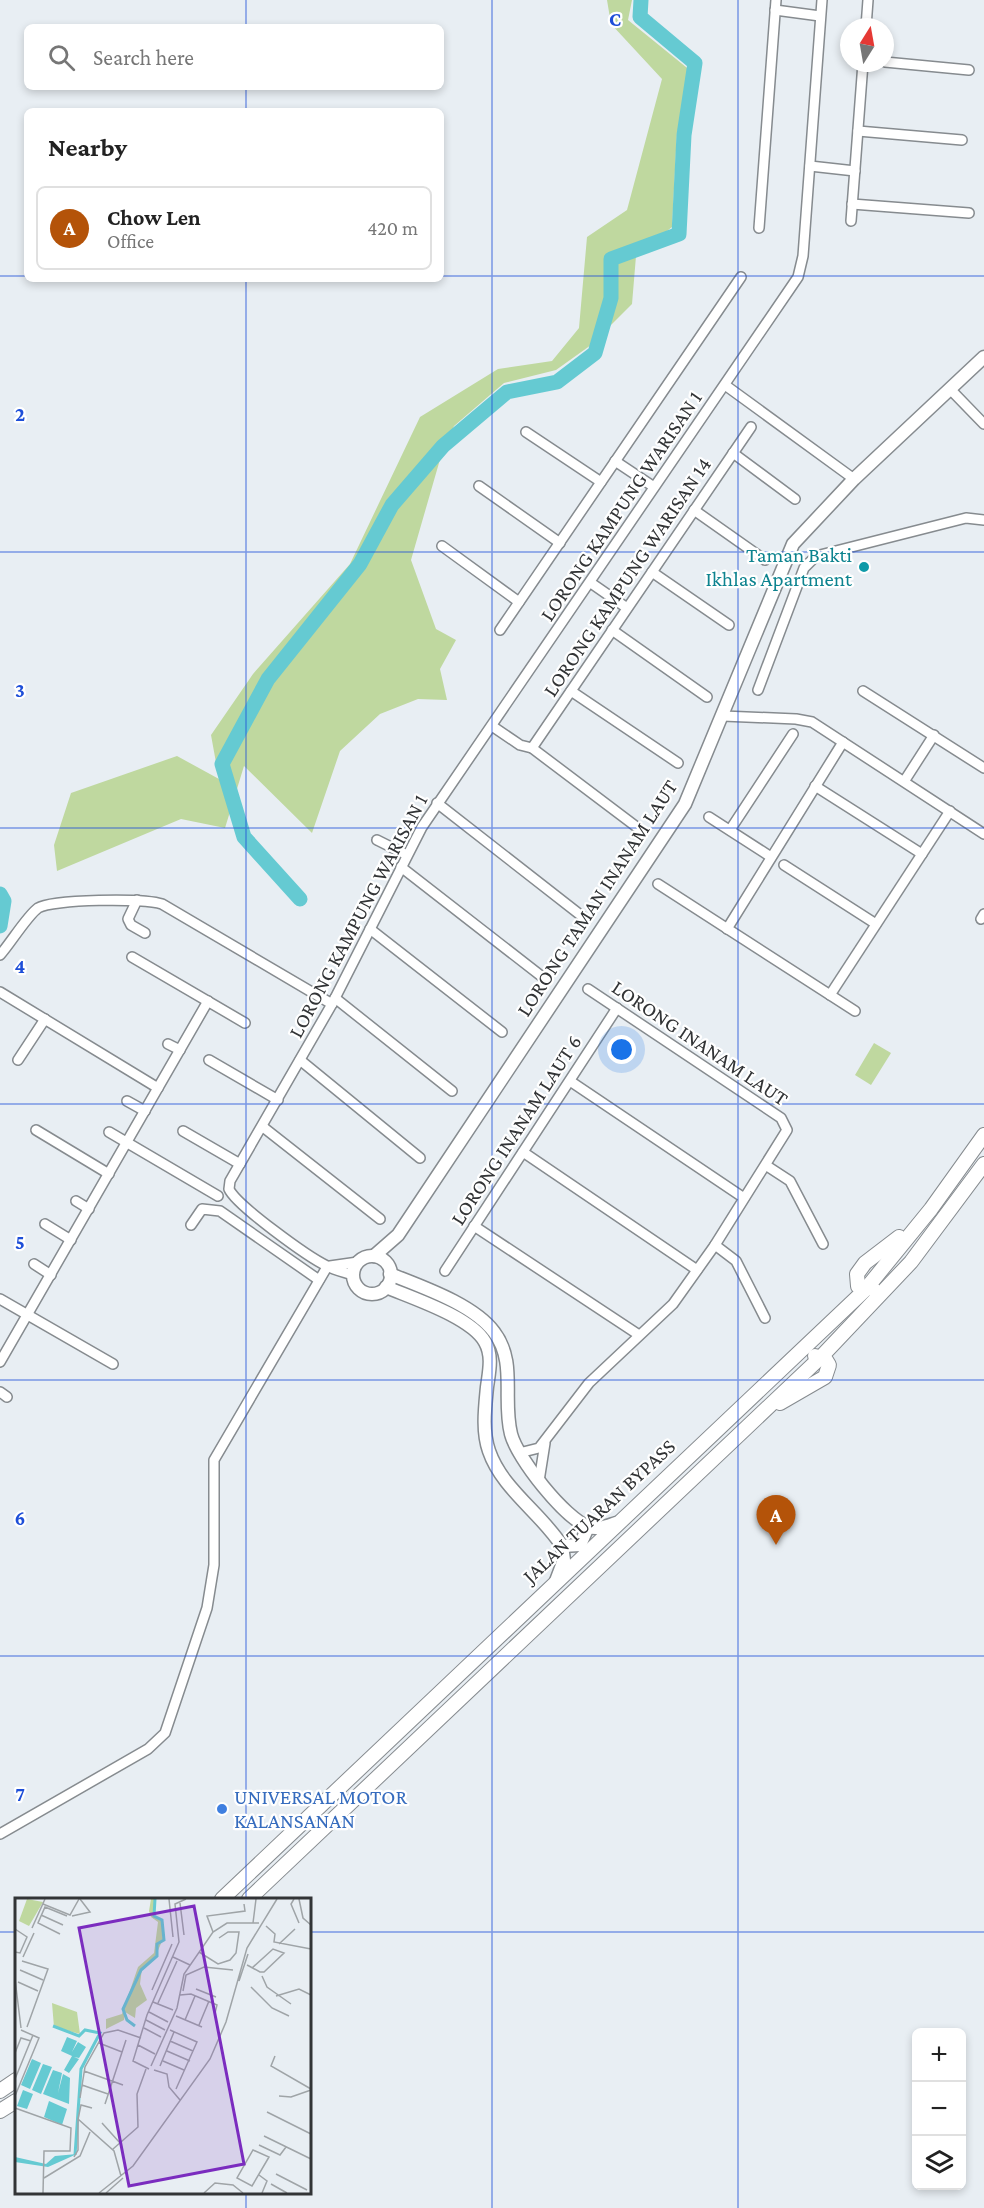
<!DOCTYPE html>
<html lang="en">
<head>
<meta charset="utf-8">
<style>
	:root { --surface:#fff; --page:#f2f2f2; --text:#222; --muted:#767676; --line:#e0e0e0; --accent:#b45309 }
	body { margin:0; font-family:"Crimson Pro",serif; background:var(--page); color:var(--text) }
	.controls { position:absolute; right:18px; bottom:18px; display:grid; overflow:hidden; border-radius:9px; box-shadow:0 3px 9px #0003 }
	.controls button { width:54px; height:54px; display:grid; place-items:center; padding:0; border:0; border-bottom:2px solid var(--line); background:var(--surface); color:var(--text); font:30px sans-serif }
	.compass { position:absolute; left:840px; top:18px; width:54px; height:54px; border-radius:50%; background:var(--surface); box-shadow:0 3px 9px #0003; rotate:11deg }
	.you { position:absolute; left:622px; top:1050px; width:21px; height:21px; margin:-15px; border:4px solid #fff; border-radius:50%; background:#1a73e8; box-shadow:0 0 0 9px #1a73e833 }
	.badge { display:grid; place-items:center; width:39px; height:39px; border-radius:50%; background:var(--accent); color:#fff; font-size:20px; font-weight:700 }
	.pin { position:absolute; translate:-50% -50px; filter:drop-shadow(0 2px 3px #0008) }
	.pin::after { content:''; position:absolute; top:32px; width:21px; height:18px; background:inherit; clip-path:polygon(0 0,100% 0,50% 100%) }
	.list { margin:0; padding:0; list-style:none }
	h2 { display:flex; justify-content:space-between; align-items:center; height:78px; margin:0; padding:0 24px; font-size:26px }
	h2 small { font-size:20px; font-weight:400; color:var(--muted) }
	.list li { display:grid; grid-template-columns:39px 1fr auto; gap:18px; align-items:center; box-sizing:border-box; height:84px; margin:0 12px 12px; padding:0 12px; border:2px solid var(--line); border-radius:9px }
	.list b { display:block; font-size:22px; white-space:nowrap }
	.list p { margin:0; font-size:20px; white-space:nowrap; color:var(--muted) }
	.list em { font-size:20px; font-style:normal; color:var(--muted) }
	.icon { flex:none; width:33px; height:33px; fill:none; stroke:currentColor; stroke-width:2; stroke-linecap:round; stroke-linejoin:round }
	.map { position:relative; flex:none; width:984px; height:2208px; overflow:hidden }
	.search { position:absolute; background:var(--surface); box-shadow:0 3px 9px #0003; left:24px; top:24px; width:420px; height:66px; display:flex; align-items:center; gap:15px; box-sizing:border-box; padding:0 21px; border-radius:9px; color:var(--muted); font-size:22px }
	.panel { position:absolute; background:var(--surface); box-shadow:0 3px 9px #0003; left:24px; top:108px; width:420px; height:174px; border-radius:9px }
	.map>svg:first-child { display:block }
	.green { fill:#bfd89f }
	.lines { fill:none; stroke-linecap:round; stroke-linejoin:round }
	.river { stroke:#65cad2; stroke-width:15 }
	.minor-casing { stroke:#868b8f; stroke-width:12 }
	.major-casing { stroke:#868b8f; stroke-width:15 }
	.highway-casing { stroke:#868b8f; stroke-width:16 }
	.minor { stroke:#fff; stroke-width:9 }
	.major { stroke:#fff; stroke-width:12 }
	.highway { stroke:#fff; stroke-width:14 }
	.grid { fill:none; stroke:#1d4ed8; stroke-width:1.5; stroke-opacity:0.55 }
	.culture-dot { fill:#0f9aa8; stroke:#fff; stroke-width:2 }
	.shop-dot { fill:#3f7fe0; stroke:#fff; stroke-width:2 }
	.labels { text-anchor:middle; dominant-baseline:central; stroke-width:4.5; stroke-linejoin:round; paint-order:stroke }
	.street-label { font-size:21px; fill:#323436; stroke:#fff }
	.culture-label { font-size:21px; fill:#0d838f; stroke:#fff; text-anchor:end }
	.shop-label { font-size:21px; fill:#366cbe; stroke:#fff; text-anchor:start }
	.inset-river { fill:none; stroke:#65cad2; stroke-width:3 }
	.inset-road { fill:none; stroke:#9fa4a7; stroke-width:1.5 }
	.view { fill:#7b2cbf; fill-opacity:0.15; stroke:#7b2cbf; stroke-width:3 }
	.inset-edge { fill:none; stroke:#323436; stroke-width:3 }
	.grid-label { font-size:20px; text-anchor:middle; font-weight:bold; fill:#1d4ed8; stroke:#fff; stroke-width:4.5; stroke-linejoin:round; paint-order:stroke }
</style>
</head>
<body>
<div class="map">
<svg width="984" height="2208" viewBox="0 0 984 2208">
	<rect width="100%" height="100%" fill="#e8eef3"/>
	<g class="green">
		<polygon points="607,0 632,0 628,20 697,76 691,112 677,131 672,227 636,256 632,304 591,345 556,370 504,383 454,426 441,456 411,560 436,629 456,640 440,669 447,700 418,699 380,714 340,751 312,833 244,766 225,828 181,819 57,871 54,845 71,793 177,756 219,779 211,735 253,674 350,564 420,417 498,369 552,361 579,328 587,237 627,210 662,79 611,24"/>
		<polygon points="874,1043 891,1053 871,1085 855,1075"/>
	</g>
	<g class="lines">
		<g class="river">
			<polyline points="0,894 4,901 0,926"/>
			<polyline points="300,899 244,837 222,764 268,679 360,564 392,505 443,446 507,392 557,382 595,353 611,298 611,259 679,234 684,135 695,63 640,17 641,0"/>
		</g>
		<defs>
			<g id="minor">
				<polyline points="775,10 820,16"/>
				<polyline points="866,27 868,0"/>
				<polyline points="885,62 969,70"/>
				<polyline points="858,131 962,140"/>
				<polyline points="810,166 855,171"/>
				<polyline points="852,204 969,213"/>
				<polyline points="851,221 863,63"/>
				<polyline points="759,228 776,0"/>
				<polyline points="725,385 854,479"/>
				<polyline points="950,389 984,424"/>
				<polyline points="526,432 601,482"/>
				<polyline points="733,453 795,499"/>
				<polyline points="615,461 654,487"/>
				<polyline points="479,486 560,543"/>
				<polyline points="694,510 765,560"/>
				<polyline points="442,546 519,602"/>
				<polyline points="652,572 729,625"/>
				<polyline points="591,583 627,608"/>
				<polyline points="500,630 741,277"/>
				<polyline points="612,630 707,697"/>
				<polyline points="758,690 804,568 816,556 966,518 984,520"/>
				<polyline points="571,691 678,763"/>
				<polyline points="863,691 984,768"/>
				<polyline points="723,716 796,719 812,722 984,834"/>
				<polyline points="492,726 520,745 532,748 638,828"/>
				<polyline points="532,748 751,427"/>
				<polyline points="905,780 934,735"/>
				<polyline points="815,786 922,854"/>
				<polyline points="437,803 583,917"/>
				<polyline points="709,817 771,857"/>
				<polyline points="730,830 793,734"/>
				<polyline points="377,840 407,855"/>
				<polyline points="784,865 876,924"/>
				<polyline points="401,867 545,979"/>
				<polyline points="658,884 855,1011"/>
				<polyline points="137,900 128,919 131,925 145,933"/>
				<polyline points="981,919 984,914"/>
				<polyline points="370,929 502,1032"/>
				<polyline points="727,929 843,742"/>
				<path d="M0,955C10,944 27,916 38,908C52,899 145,898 162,904L332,1004"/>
				<polyline points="132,957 245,1023"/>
				<polyline points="0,992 158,1088"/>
				<polyline points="830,995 950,811"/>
				<polyline points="335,998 452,1091"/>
				<polyline points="168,1044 180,1050"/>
				<polyline points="18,1060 45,1019"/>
				<polyline points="209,1060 278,1100"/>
				<polyline points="300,1060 420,1158"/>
				<polyline points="570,1081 744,1198"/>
				<polyline points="127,1101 145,1111"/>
				<polyline points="263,1127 380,1219"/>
				<polyline points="36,1130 109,1174"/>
				<polyline points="183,1131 240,1164"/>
				<polyline points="109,1132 218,1196"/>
				<polyline points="523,1152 697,1270"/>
				<polyline points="767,1166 790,1181 823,1244"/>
				<polyline points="76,1201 89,1209"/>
				<polyline points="45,1224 71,1240"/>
				<polyline points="191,1225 202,1209 220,1211 319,1280"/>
				<polyline points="474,1226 639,1335"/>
				<polyline points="715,1245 736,1261 765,1318"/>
				<polyline points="34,1264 51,1275"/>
				<polyline points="330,1266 358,1262"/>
				<polyline points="445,1271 617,1008"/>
				<path d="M353,1275C344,1272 334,1270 327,1266C308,1257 236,1205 229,1189L230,1181L332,1004L422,827L798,277L803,256L822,0"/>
				<polyline points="0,1299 113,1364"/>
				<polyline points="0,1362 208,1001"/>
				<polyline points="0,1392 7,1397"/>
				<polyline points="519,1453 539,1448 589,1383 673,1304 715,1245 787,1130 781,1118 588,989"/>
				<polyline points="539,1481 545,1443"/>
				<polyline points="0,1834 148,1749 165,1733 207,1608 214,1565 214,1460 327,1267"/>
			</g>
			<g id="major">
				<polyline points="374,1256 398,1235 685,804 793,544 854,479 984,357"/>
				<circle cx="372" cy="1275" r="19"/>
				<path d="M390,1274C422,1287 473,1304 494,1332C517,1362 502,1399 511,1434C517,1458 565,1519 589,1527C598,1530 607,1526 616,1523"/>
				<path d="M386,1287C412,1298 471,1317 485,1342C493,1356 489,1372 487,1387C485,1408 482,1431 489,1451C502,1489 541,1513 562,1546L564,1560L556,1581"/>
				<polyline points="562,1546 580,1545 588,1527"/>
			</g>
			<g id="highway">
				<polyline points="873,1289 858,1286 857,1274 865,1263 899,1237"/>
				<polyline points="780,1403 825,1377 829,1365 826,1360 815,1356"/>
				<polyline points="222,1899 865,1290 931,1209 984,1135"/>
				<polyline points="249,1899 821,1357 911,1262 984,1164"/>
				<polyline points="0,2091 16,2080"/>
				<polyline points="0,2111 16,2101"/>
			</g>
		</defs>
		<use href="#minor" class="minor-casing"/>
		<use href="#major" class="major-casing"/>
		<use href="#highway" class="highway-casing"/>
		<use href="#minor" class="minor"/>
		<use href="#major" class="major"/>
		<use href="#highway" class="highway"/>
	</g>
	<path class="grid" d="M246,0V27M492,0V2208M738,0V2208M246,87V111M0,276H27M441,276H984M246,279V1899M0,552H984M0,828H984M0,1104H984M0,1380H984M0,1656H984M0,1932H16M309,1932H984M246,2192V2208"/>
	<circle class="culture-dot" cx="864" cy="567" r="6"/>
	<circle class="shop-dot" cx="222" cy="1809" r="6"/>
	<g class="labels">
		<g class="street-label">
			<text transform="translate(621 506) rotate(-56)">LORONG KAMPUNG WARISAN 1</text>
			<text transform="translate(627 577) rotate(-56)">LORONG KAMPUNG WARISAN 14</text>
			<text transform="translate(597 898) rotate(-57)">LORONG TAMAN INANAM LAUT</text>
			<text transform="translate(358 916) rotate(-62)">LORONG KAMPUNG WARISAN 1</text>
			<text transform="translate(700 1043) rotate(34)">LORONG INANAM LAUT</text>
			<text transform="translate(516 1130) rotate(-57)">LORONG INANAM LAUT 6</text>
			<text transform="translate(599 1511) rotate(-43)">JALAN TUARAN BYPASS</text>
		</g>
		<g class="culture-label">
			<text x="852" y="555">Taman Bakti<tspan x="852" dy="24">Ikhlas Apartment</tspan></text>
		</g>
		<g class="shop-label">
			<text x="234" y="1797">UNIVERSAL MOTOR<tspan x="234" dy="24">KALANSANAN</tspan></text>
		</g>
	</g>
	<g transform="translate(15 1898)">
		<rect width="296" height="296" fill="#e8eef3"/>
		<path d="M12,1L28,4L14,28L4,23ZM136,1H140L138,18L147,23L148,41L141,57L127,70L125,86L132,102L121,110L120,120L110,114L109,122L91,131V121L107,116L123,69L139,55L143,24L136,19L134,13ZM37,105L62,114L65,136L39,129Z" fill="#bfd89f"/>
		<path d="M52,139L62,143L57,154L63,144L71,149L64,160L59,159L64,161L54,175L49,172L57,158L46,153ZM17,161L26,165L15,191L6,187ZM28,166L37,169L26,196L17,192ZM38,172L47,175L43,195L48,176L55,180L54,206L28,196ZM8,192L18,196L12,211L2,208ZM34,203L52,211L47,227L29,219ZM62,256L33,269L0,264V259L31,266L40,258Z" fill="#65cad2"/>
		<path class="inset-river" d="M38,128L64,138L70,132L85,135L66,171L60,257M120,128L112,122L108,111L126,72L142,58V46L149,42L147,22L139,18L140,1"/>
		<path class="inset-road" d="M154,1L158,39M279,1L276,6L284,25M284,1L288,20L296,27M165,5L169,37M28,6L55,17L64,1M26,17L48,27M57,18L75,14L65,1M238,25L241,1M251,28L260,36L259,44L296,51M17,30L30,1M0,31L12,39L5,55L0,54M198,34L192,18L230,13L229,6M45,36L23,25L30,9L52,18M264,46L280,31M184,54L203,66L215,62L221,55L224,34H213L204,40M8,59L19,35M158,59L175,67M7,63L33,71L12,129M232,67L234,68L245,74H249L269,55L258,51L237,70M5,72L28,82M247,78L252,89L276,106M0,81L6,130M224,83L233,56M3,84L23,93M236,89L257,110L274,118M181,91L201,99M137,92L157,46M168,93L171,77L189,69L218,72M165,97L176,96L202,107L200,115M261,98L284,91L296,97M138,104L158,112M143,105L162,63M134,114L153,124M161,118L187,129M131,122L150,132M170,122L180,98M184,127L194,103M129,130L146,139M155,132L182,144L161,191M155,143L178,153M84,145L107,154M123,147L140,156M152,153L175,163M0,155L6,140L16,143M260,158L256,168L296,191M148,163L169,172M136,168L162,110L169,76L198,34L212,25H244M145,168L159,134M134,171L118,163L132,117L164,44L160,6L171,1M139,172L152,176L154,189L165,202M69,173L108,187M0,181L18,137M67,187L93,196M0,198L24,140L6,132M264,198L276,199L296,192M65,200L70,169L89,135L103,132L126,140M90,206L111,142M0,210L56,230L55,253H29L28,295M77,210L66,207L63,221L99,253L106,278M252,214L296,236M87,225L105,245M249,238L296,261M244,247L265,257L271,249M98,251L123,229L122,196L131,171M238,252L254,259L237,288L222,280ZM59,259L63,252V221M261,276L292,292M244,277L252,283L247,295M29,280L65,258L75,234M256,286L272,295M84,295L118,268L195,161L211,124L232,50L262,1M91,295L108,280M189,295L200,285L218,287L228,295"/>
		<path class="view" d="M179,8L229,266L114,288L64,30Z"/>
		<rect width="296" height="296" class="inset-edge"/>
	</g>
	<g class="grid-label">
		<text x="615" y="26">C</text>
		<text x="20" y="421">2</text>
		<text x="20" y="697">3</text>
		<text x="20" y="973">4</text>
		<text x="20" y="1249">5</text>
		<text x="20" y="1525">6</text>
		<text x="20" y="1801">7</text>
	</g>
</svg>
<div class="controls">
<button>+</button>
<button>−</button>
<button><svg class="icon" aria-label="layers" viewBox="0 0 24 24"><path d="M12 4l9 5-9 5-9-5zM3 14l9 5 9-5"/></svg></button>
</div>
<svg class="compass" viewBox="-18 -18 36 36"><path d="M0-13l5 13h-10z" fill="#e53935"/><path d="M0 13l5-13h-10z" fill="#767676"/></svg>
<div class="you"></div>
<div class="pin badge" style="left:776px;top:1545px">A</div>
<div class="search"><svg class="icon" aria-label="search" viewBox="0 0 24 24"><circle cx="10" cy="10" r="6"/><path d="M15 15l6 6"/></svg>Search here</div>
<section class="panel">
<h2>Nearby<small></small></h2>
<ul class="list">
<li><span class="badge">A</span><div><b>Chow Len</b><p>Office</p></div><em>420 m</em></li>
</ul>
</section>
</div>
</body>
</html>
